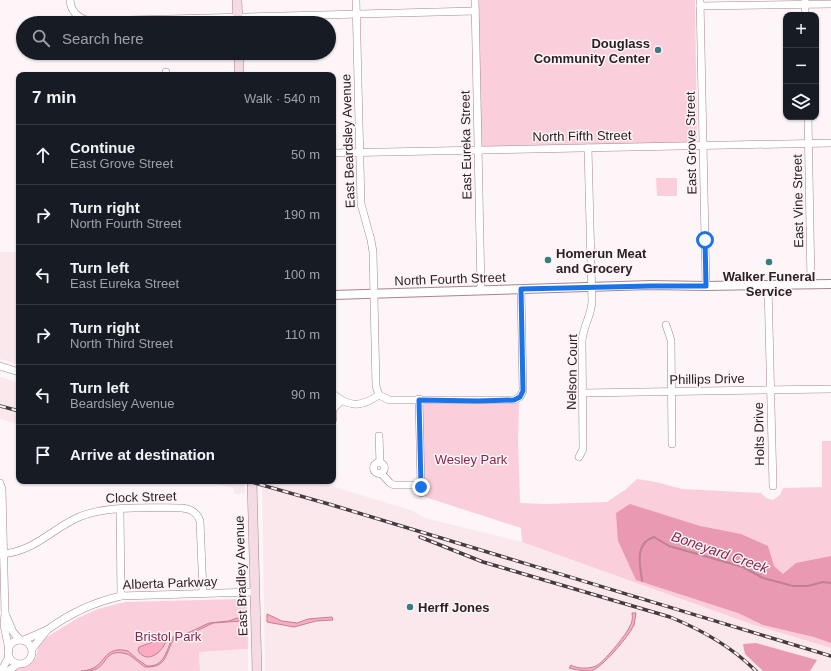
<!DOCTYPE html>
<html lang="en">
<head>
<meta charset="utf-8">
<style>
	:root { --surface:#171b24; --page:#20242c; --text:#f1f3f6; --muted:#9ea1a6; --line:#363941 }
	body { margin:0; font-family:Arial,sans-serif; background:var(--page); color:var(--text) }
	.controls { position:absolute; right:12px; top:12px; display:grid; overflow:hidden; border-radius:8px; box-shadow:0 1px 3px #0004 }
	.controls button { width:36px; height:36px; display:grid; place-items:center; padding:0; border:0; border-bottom:1px solid var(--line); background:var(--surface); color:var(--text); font:20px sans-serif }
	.stop { position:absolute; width:12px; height:12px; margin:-9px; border:3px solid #1a73e8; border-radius:50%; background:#fff }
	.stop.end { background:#1a73e8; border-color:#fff; box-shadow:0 1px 4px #0008 }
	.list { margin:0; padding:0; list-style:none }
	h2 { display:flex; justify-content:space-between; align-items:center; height:52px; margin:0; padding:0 16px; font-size:17px }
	h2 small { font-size:13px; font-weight:400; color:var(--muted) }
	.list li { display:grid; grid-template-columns:26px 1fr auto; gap:12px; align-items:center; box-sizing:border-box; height:60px; padding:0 16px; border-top:1px solid var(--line) }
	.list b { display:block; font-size:15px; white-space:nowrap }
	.list p { margin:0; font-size:13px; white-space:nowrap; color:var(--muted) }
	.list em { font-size:13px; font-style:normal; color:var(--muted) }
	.icon { flex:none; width:22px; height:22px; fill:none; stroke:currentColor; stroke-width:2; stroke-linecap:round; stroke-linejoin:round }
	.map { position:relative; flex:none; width:831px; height:671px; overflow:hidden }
	.search { position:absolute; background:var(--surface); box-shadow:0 1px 3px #0004; left:16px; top:16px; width:320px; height:44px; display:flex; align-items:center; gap:10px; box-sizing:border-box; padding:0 14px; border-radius:22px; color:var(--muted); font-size:15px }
	.panel { position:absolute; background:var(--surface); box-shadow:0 1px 3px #0004; left:16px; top:72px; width:320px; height:412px; border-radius:8px }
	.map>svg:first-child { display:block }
	.built { fill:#fbe8ed }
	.green { fill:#fbcedb }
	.forest { fill:#ea99b2 }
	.water { fill:#fdaac3; stroke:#bf8193 }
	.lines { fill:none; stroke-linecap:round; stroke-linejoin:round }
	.stream { stroke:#bf8193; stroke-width:2 }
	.minor-casing { stroke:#a7858f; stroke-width:8 }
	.tertiary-casing { stroke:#a7858f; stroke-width:10 }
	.secondary-casing { stroke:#a7858f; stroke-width:10 }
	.minor { stroke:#fff; stroke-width:7 }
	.tertiary { stroke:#fff; stroke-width:8 }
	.secondary { stroke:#f5dce4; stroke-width:9 }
	.rail-casing { stroke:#473b3f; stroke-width:3.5 }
	.rail { stroke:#fdf5f7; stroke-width:2; stroke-dasharray:6; stroke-linecap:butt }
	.route { stroke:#1a73e8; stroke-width:5 }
	.poi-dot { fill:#367e81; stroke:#fdf5f7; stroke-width:1.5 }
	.labels { text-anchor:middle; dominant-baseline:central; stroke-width:3; stroke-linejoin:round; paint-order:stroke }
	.poi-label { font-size:13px; font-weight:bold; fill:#2d2024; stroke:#fdf5f7; text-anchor:start }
	.street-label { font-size:13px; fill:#2d2024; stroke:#fdf5f7 }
	.park-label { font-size:13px; fill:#84264d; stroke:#fdf5f7 }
	.water-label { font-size:14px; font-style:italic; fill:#82254b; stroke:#fdf5f7 }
</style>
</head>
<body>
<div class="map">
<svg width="831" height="671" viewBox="0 0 831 671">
	<rect width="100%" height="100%" fill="#fdf5f7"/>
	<g class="built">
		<polygon points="0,252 19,252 19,365 0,359"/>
		<polygon points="0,377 19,383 19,425 0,419"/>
		<polygon points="208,481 244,481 245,494 240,493 239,495 234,493 234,488"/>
		<polygon points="262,481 314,481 411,510 425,518 522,542 751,624 831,648 831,671 265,671"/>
		<polygon points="248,649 248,671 200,671 199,652"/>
	</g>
	<g class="green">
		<polygon points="476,0 695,0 697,139 695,142 692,142 479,149"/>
		<polygon points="677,178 677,196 657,196 656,178"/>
		<polygon points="419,400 519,400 518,442 520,503 544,504 607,502 626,489 637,479 656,482 682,489 761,493 766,498 773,500 780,495 783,488 822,487 822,441 831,441 831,648 751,624 522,542 521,528 425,497"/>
		<polygon points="239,599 244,602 247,606 248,649 199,652 200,671 12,671 32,663 36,657 39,645 47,637 78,618 98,609 125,602"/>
	</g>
	<g class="forest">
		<polygon points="630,504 700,526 741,534 768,546 774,566 783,574 796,563 831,556 831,643 814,637 763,625 738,613 636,580 618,541 616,513"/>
		<polygon points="756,643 817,660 810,671 763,671 745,654 743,644"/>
	</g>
	<g class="water">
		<path d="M632,613H636C635,617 635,621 634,625C629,636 602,668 591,671C585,671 575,670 569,668L571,665C577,669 589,669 596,666C603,663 625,636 629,628C632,623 633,618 632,613Z"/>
		<polygon points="267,614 282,621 297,623 308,619 332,617 333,620 316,621 294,627 267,622"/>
		<path d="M237,618H240L241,621L213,623L188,635L174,639C165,653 168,668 145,667C140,664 131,655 127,654C104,648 109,664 94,670C90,671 85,671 81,671C84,671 88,670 91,669C106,664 104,645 128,651L137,659L147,666C165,667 166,650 173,637L190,632L209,623L229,621Z"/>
		<path d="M162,633L167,635C168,645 153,663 142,655C140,654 139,652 138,650L139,647L153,642Z"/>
	</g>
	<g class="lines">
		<path class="stream" d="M642,581C640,565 634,543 654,537L669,546L743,567L763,578L793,586H808L823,582L831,583"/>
		<defs>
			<g id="minor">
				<path d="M70,0C71,13 79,19 91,21L475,11"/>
				<polyline points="356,0 361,204 371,240 373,252 376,386 379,395 389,400 514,400 520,397 523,391 521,289"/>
				<polyline points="475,0 481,290"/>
				<polyline points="700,0 706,286"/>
				<polyline points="805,0 805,15"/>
				<polyline points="700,6 831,4"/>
				<polyline points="166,72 166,75"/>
				<polyline points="808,117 811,284"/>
				<polyline points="333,153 831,143"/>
				<polyline points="768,285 773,486"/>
				<polyline points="666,325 671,340 672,444"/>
				<polyline points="0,366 19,372"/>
				<polyline points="583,393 831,389"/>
				<path d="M333,394C350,408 361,407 379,395"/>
				<polyline points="419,399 421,487 422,493"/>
				<polyline points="333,409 341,401"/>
				<polyline points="333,413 333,419"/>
				<polyline points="379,436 380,463"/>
				<path d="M579,457L583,449L582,341C583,327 591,316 592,302L588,148"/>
				<circle cx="379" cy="468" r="5.5"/>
				<polyline points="381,473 390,483 394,485 421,485"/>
				<polyline points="0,483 2,489 5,613"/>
				<polyline points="120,509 121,596"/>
				<path d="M0,554C33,553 51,529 79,517C106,505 152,508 182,508C191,509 197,512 200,521L203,593"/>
				<path d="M47,630C69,614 94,602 121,596L254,592"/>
				<circle cx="20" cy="652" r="12"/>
				<polyline points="24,640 47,630 32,649"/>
				<polyline points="9,650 4,625 5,613 13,632 20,640"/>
				<polyline points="1,671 9,657"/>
				<polyline points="8,671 18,664"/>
			</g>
			<polyline id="tertiary" points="333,295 651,285 706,286 831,284"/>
			<g id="secondary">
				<polyline points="237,0 238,23"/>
				<polyline points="239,53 239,75"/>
				<polyline points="252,481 257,671"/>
			</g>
		</defs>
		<use href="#minor" class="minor-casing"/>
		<use href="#tertiary" class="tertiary-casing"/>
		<use href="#secondary" class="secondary-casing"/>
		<use href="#minor" class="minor"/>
		<use href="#tertiary" class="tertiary"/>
		<use href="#secondary" class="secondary"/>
		<defs>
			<g id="rail">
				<polyline points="0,406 19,411"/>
				<polyline points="248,481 332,505 831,656"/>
				<path d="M420,537L483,562L670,617C702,630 731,646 756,671"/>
			</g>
		</defs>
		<use href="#rail" class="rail-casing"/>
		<use href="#rail" class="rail"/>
	</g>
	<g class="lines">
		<polyline class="route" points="421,487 419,400 478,401 514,400 520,397 523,391 521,289 651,286 706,286 705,240"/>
	</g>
	<g class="poi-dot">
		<circle cx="658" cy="50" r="4"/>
		<circle cx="548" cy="260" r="4"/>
		<circle cx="769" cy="262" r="4"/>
		<circle cx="410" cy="607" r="4"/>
	</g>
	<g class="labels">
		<g class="poi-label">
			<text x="650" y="43" text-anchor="end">Douglass<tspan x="650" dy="15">Community Center</tspan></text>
			<text x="556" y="253">Homerun Meat<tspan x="556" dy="15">and Grocery</tspan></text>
			<text x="769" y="276" text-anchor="middle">Walker Funeral<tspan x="769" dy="15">Service</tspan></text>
			<text x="418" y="607">Herff Jones</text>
		</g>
		<g class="street-label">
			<text transform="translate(582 136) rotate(-1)">North Fifth Street</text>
			<text transform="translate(348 141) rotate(-92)">East Beardsley Avenue</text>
			<text transform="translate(691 143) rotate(-91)">East Grove Street</text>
			<text transform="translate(466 145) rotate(-91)">East Eureka Street</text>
			<text transform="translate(798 201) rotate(-91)">East Vine Street</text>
			<text transform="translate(450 279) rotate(-2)">North Fourth Street</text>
			<text transform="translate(572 372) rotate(-89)">Nelson Court</text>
			<text transform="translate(707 379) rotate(-1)">Phillips Drive</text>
			<text transform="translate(759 434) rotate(-91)">Holts Drive</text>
			<text transform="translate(141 497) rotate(-2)">Clock Street</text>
			<text transform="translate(241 576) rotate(-92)">East Bradley Avenue</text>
			<text transform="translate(170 583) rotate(-2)">Alberta Parkway</text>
		</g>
		<g class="park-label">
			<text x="471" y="459">Wesley Park</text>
			<text x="168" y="636">Bristol Park</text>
		</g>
		<g class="water-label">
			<text transform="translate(720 552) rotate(19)">Boneyard Creek</text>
		</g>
	</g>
</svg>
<div class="controls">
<button>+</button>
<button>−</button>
<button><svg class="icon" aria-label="layers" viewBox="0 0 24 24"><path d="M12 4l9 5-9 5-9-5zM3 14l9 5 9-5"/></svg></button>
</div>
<div class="stop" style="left:705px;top:240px"></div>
<div class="stop end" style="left:421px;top:487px"></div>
<div class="search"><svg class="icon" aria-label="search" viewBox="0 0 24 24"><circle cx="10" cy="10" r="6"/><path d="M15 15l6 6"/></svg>Search here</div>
<section class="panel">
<h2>7 min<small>Walk · 540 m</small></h2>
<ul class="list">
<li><svg class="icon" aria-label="ahead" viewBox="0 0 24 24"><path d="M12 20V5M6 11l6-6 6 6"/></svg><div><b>Continue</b><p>East Grove Street</p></div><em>50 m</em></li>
<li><svg class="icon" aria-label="right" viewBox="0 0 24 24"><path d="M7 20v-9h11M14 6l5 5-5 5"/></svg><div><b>Turn right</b><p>North Fourth Street</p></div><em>190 m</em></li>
<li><svg class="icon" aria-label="left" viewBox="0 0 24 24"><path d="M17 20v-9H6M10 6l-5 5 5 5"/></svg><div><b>Turn left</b><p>East Eureka Street</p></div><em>100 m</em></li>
<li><svg class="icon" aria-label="right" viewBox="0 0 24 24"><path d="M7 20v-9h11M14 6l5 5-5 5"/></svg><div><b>Turn right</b><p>North Third Street</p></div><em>110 m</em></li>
<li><svg class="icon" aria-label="left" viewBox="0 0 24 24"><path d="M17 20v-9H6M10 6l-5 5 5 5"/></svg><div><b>Turn left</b><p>Beardsley Avenue</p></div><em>90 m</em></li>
<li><svg class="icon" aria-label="arrive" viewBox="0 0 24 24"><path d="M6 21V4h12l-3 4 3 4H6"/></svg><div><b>Arrive at destination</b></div></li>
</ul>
</section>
</div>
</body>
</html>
